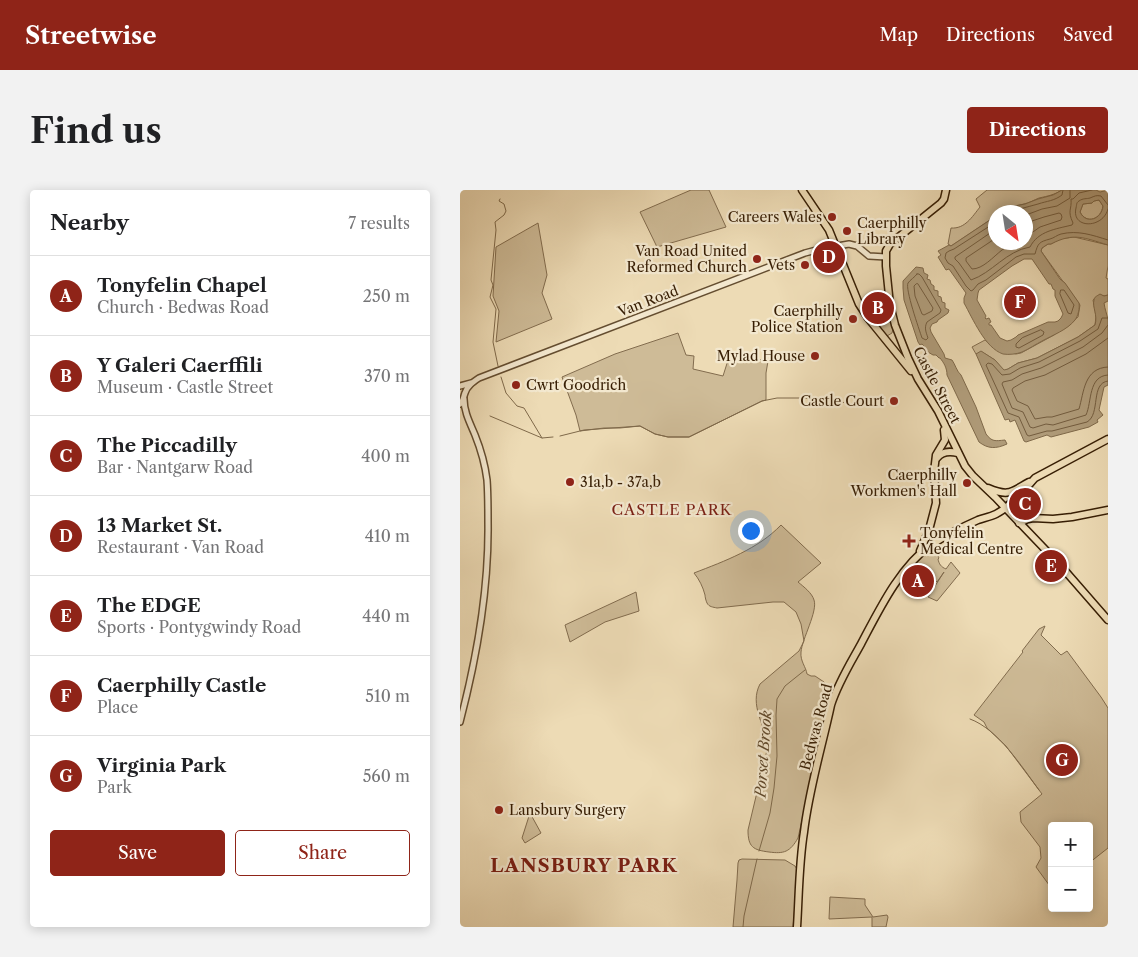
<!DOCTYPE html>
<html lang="en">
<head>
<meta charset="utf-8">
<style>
	:root { --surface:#fff; --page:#f2f2f2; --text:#202124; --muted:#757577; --line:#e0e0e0; --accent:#8f2418 }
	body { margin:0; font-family:"Libre Caslon Text",serif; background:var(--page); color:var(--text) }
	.controls { position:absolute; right:15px; bottom:15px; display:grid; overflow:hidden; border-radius:5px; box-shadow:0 2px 12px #0003 }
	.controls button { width:45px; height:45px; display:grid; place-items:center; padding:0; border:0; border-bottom:1px solid var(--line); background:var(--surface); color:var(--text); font:25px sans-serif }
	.compass { position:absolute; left:528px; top:15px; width:45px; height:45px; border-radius:50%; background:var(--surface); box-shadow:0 2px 12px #0003; rotate:150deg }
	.you { position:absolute; left:290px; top:340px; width:18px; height:18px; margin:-12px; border:4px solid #fff; border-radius:50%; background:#1a73e8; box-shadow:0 0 0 8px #1a73e833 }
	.badge { display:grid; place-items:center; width:32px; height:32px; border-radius:50%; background:var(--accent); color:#fff; font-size:16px; font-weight:700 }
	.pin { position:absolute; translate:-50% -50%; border:2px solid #fff; box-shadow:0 1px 5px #0006 }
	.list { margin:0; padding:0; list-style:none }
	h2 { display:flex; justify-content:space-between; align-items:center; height:65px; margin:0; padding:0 20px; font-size:21px }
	h2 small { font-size:16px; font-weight:400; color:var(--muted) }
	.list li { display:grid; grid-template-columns:32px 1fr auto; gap:15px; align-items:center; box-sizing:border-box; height:80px; padding:0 20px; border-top:1px solid var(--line) }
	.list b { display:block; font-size:19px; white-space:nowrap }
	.list p { margin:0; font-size:16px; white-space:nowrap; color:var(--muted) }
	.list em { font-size:16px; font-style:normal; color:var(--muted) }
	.actions { display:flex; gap:10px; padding:15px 20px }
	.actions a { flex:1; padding:11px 0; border:1px solid var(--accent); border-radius:5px; text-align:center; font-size:18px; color:var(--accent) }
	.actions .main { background:var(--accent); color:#fff }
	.map { position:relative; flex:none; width:648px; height:737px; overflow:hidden; border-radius:5px }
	header { display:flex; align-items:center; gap:30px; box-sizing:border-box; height:70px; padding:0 25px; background:var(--accent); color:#fff }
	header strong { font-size:24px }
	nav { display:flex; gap:28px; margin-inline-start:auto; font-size:18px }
	.intro { display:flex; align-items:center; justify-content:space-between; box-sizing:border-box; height:120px; padding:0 30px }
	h1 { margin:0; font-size:35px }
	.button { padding:12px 22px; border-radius:5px; background:var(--accent); color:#fff; font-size:18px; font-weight:700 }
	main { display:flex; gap:30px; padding:0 30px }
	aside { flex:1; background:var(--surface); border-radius:5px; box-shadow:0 2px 12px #0003 }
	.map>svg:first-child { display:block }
	.green { fill:#cebb97; stroke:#826c4e }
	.water { fill:#af9b79; stroke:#7f694a; fill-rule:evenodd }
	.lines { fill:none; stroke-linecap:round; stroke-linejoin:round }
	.shore { stroke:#735c3e; stroke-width:1 }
	.stream { stroke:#7f694a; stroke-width:1 }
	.minor-casing { stroke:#644d30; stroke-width:8 }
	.major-casing { stroke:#371e04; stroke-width:9 }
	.minor { stroke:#f3e8cf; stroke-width:5 }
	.major { stroke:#eddbb5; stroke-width:6 }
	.poi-dot { fill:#8f2418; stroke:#f3e8cf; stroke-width:2 }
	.labels { text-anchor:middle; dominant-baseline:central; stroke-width:4.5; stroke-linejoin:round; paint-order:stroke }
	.poi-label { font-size:14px; fill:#371e04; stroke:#f3e8cf; text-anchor:end }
	.street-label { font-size:14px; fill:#371e04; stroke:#f3e8cf }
	.neighbourhood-label { font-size:15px; letter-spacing:1px; fill:#7a1f14; stroke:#f3e8cf }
	.water-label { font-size:15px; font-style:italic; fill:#614a2d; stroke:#f3e8cf }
	.district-label { font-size:19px; font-weight:bold; letter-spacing:1px; fill:#7a1f14; stroke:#f3e8cf }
</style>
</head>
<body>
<header>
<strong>Streetwise</strong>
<nav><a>Map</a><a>Directions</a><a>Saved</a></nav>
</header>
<div class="intro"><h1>Find us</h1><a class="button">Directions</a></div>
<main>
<aside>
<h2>Nearby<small>7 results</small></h2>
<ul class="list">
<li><span class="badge">A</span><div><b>Tonyfelin Chapel</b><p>Church · Bedwas Road</p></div><em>250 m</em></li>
<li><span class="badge">B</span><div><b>Y Galeri Caerffili</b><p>Museum · Castle Street</p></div><em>370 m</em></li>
<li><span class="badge">C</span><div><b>The Piccadilly</b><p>Bar · Nantgarw Road</p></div><em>400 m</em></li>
<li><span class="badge">D</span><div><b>13 Market St.</b><p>Restaurant · Van Road</p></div><em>410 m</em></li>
<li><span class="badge">E</span><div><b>The EDGE</b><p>Sports · Pontygwindy Road</p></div><em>440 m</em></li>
<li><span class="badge">F</span><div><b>Caerphilly Castle</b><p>Place</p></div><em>510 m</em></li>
<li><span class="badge">G</span><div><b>Virginia Park</b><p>Park</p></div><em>560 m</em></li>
</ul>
<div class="actions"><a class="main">Save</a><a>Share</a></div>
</aside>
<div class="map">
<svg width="648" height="737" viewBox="0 0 648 737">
	<rect width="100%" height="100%" fill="#eddbb5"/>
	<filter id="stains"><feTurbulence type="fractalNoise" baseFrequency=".004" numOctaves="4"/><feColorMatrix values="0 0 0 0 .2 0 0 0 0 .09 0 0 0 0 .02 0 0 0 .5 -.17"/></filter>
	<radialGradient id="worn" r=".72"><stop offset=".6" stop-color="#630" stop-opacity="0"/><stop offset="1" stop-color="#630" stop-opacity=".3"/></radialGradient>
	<g class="green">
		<polygon points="231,0 249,0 266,37 197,57 180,22"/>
		<path d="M527,0H602C594,5 588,6 579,8C574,10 569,13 564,14C550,18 542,16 533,28L491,56L488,54L491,38C505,39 512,27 520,17L516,9Z"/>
		<path d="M639,10L643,16C641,29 627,35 620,22L623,14L632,13L634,11Z"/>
		<polygon points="78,33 87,85 82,103 92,129 36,152 39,121 33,106 36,57"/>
		<polygon points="614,47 648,55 648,76 646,88 648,89 648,105 644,106 640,105 633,110 636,126 635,135 618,147 577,168 558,173 548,179 544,181 535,170 522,162 516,164 512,157 525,150 535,159 556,164 561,163 594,145 618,127 620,115 581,61 582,58 588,54 591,54 600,49"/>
		<path d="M429,123L433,139L432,143L427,146C421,143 419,136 418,130L423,124Z"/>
		<polygon points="218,143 226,165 234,166 233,179 263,186 270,164 308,171 306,183 306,210 302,211 229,247 208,247 195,244 180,236 160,238 144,238 120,241 116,225 102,187 155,164"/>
		<path d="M321,335L361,373L338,392C344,397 352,403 354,410C358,421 342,449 341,462C340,471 346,477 347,484L351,486H355L364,492L367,496V512L363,537L338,648C330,662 324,664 309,662C293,660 288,657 288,640L308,556C305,535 289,515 300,494L339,461L344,451L341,434L336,422L324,412H313L257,418C253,417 249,417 247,413C246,411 245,407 245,405C243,397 239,389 234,383C265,371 298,359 321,335Z"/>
		<path d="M473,356L479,368L478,369C479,374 481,377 486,379L491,372L500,383L477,411L468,407L484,382L477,392L472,388L466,395L460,389L465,383L455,375L449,383L456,389L451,397L442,390L457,370Z"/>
		<polygon points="176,402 179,421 145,432 110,452 105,435"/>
		<polygon points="585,436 581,445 601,465 607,461 641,507 648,518 648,658 629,673 629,636 592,636 592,699 576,677 581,668 580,657 561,632 560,622 582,604 546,556 527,538 524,532 514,525 563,462 562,461 579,439"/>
		<polygon points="70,623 81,643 65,653 62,648"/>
		<polygon points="282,669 325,670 335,676 338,681 333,737 273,737 277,690 278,673 279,670"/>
		<polygon points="370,707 405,709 405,715 413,727 427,725 428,727 426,737 412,737 412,727 369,729"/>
	</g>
	<g class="water">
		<path d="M602,0H636L640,2L648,0V55C624,48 614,42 591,54H588L582,58L581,61L600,89L605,93L619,113C620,118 618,126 615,130C607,140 593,145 582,151C576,154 569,159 562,162C557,164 549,165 543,164C525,158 513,129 504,113V108L506,103L489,79L486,80L478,67L481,65L478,61L489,55L491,56L533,28L535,24L536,52H566V22H537L544,18L565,14L578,9L593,5ZM639,10L643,16C642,29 626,35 620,22L623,14L632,13L634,11ZM564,69H572L589,94H591L593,99L595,100V106L603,124L601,128L598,131L595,132H588L558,145L556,147L551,150L547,151L540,148L531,135H529V133L531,132L529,128L526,129L525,128L526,126L517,110L518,103L519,100L552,76Z"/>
		<path d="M456,77L463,78L464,83L468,85L467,89L470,90L471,94L474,96V100L478,101V106L481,107L482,112L485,113V118L489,120L488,123L478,130L477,132L472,134L470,138L471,142L484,164L485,168L492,170C495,174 497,182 501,185L516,217L526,244C532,252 535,251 545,250L547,254C536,259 528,259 519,252L487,185C487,178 484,173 480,168H479L476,165H473L463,159L465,157L462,154L460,155L458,152L444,110L443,98V91Z"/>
		<path d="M640,104L644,106L648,105V111L644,113C645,120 647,124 648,130V195L644,197L639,220L643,225L637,230L638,232L629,237L591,247L587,245L566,252L564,251L555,230L550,232L549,229L545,230L516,164L521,161L535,170L544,180L548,179L558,173L577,168L618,147L635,135C638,125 632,117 634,110C634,107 637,106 640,104Z"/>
	</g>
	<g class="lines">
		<g class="shore">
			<path d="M648,15L641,6C636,5 635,6 630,8C627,9 623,8 619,11C616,13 617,14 616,18C611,39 643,39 648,19"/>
			<path d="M546,22C557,20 567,17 578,14C587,11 594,11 602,5L603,0"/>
			<polyline points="566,25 582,19 597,16 610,8 610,0"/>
			<path d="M536,32L494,59L489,61L486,63L485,68L488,73L493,76L506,96L511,101L513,100L518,94L526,90L556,67L564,64H575C578,53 579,52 590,49C594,48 597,45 601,44C618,40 632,45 648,50"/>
			<polyline points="566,33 584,27 599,23 601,24 602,27 601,30 580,37 570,44 566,49"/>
			<path d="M536,39L495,67V69L499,73L511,90C532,83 546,61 570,57C578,41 596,39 612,35L613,33C607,20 612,20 611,9H613L619,3L632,0"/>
			<path d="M536,48L506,68V71L512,79C523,79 533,67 542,60C546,57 551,55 556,52"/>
			<path d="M457,84H459L462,87L481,120L480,123L467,132C464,138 466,142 468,148L466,150L462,148C459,139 445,99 448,93C450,90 455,87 457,84Z"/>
			<polygon points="458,94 473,118 472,121 464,125 462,124 455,106 454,96 456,94"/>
			<polygon points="601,100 604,100 614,115 611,124 608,123 600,104"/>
			<path d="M648,128H642L638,139L620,151L579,172L560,178L550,184L542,185L532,174L528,173L526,175L548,223L559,227L567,245L569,246L587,241H592L627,232C641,224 630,193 648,191"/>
			<path d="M648,135L642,143L623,157L581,178L562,184L552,190L543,192L542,194L552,218L563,222L570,237L573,238L586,234L593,235L626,225C632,212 628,186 648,185"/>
			<polygon points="581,140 584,142 583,145 559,158 556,157 556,154 562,148"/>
			<path d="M648,148L626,164L585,185L565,191L553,198L552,200L557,211L568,216L575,229L587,227H592L619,219C624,202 624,178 648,177"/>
		</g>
		<g class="stream">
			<polyline points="38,176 33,152 36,119 30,107 33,95 31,90 36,40 35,32 44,25 46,21 44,14 39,11 40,9"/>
			<polyline points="41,187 46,203 57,216 64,218 82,248"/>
			<polyline points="30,226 82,248 93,247"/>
			<polyline points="100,246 124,240 180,236 195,244 208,247 229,247 302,211 317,208 343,208 372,210 391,214"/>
			<path d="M510,529C538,539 562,577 579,600"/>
			<polyline points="299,661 310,623 314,598 317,566 316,525 317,509 325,496 345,480"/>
			<polyline points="283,737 284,726 297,669"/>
		</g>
		<defs>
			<g id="minor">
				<polyline points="0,196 11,193"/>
				<path d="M0,214C4,210 3,208 5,203C7,196 13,192 19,188L345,63L360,59L389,54L397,56L409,66L426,67"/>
				<path d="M0,532C17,467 29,399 28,332C28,318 28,303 27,290C25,274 21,260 15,245C10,233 4,222 4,209"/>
			</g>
			<g id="major">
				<polyline points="342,0 369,40 399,114 408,128 451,181"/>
				<polyline points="486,0 484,9 481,13 430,54 426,61 426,76 430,115 435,135 448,168 458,189 478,221 505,276 513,286 535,307 600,375 648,430"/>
				<path d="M477,268C482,261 490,261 498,263"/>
				<path d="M528,298C549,307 551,302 569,292"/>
				<polyline points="559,333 568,329 573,328 593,329 612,327 648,320"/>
				<polyline points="460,361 469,340 476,313 474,282 476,265 485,250 484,240"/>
				<path d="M337,737C339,705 339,673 344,642C349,599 362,557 371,515C378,493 390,474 401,454C418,422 440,376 471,355C485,346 502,337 518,330C523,328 530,327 536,324C550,317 564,300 575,288L648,249"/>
			</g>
		</defs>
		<use href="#minor" class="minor-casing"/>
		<use href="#major" class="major-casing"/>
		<use href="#minor" class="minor"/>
		<use href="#major" class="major"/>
	</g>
	<g class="poi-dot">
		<circle cx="372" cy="27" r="5"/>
		<circle cx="387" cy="41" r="5"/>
		<circle cx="297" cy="69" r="5"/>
		<circle cx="345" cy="75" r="5"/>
		<circle cx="393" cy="129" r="5"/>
		<circle cx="355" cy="166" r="5"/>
		<circle cx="56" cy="195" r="5"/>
		<circle cx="434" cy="211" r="5"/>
		<circle cx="110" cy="292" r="5"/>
		<circle cx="507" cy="293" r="5"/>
		<path d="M446.5 343.5h5v5h5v5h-5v5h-5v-5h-5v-5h5z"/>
		<circle cx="39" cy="620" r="5"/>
	</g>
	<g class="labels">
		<g class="poi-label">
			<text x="362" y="27">Careers Wales</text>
			<text x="397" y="33" text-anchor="start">Caerphilly<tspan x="397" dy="16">Library</tspan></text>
			<text x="287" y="61">Van Road United<tspan x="287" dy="16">Reformed Church</tspan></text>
			<text x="335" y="75">Vets</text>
			<text x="383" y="121">Caerphilly<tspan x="383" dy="16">Police Station</tspan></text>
			<text x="345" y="166">Mylad House</text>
			<text x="66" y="195" text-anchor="start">Cwrt Goodrich</text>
			<text x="424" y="211">Castle Court</text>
			<text x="497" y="285">Caerphilly<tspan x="497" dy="16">Workmen's Hall</tspan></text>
			<text x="120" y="292" text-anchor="start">31a,b - 37a,b</text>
			<text x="460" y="343" text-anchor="start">Tonyfelin<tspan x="460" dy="16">Medical Centre</tspan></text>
			<text x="49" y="620" text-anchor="start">Lansbury Surgery</text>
		</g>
		<g class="street-label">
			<text transform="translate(188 111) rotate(-21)">Van Road</text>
			<text transform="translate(477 195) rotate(62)">Castle Street</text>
			<text transform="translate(356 537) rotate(-75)">Bedwas Road</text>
		</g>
		<g class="neighbourhood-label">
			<text x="212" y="319">CASTLE PARK</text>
		</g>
		<g class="water-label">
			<text transform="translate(303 564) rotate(-86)">Porset Brook</text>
		</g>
		<g class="district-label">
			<text x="124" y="675">LANSBURY PARK</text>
		</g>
	</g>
	<rect width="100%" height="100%" filter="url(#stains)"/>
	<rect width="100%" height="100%" fill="url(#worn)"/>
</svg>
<div class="controls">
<button>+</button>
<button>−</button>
</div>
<svg class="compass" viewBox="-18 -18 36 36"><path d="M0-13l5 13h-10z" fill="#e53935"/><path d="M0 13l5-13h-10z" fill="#757577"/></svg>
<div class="you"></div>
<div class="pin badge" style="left:458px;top:391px">A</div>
<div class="pin badge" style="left:418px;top:118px">B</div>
<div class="pin badge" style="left:565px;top:314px">C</div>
<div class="pin badge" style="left:369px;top:67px">D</div>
<div class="pin badge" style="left:591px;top:376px">E</div>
<div class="pin badge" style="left:560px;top:112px">F</div>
<div class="pin badge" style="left:602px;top:570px">G</div>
</div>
</main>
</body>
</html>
